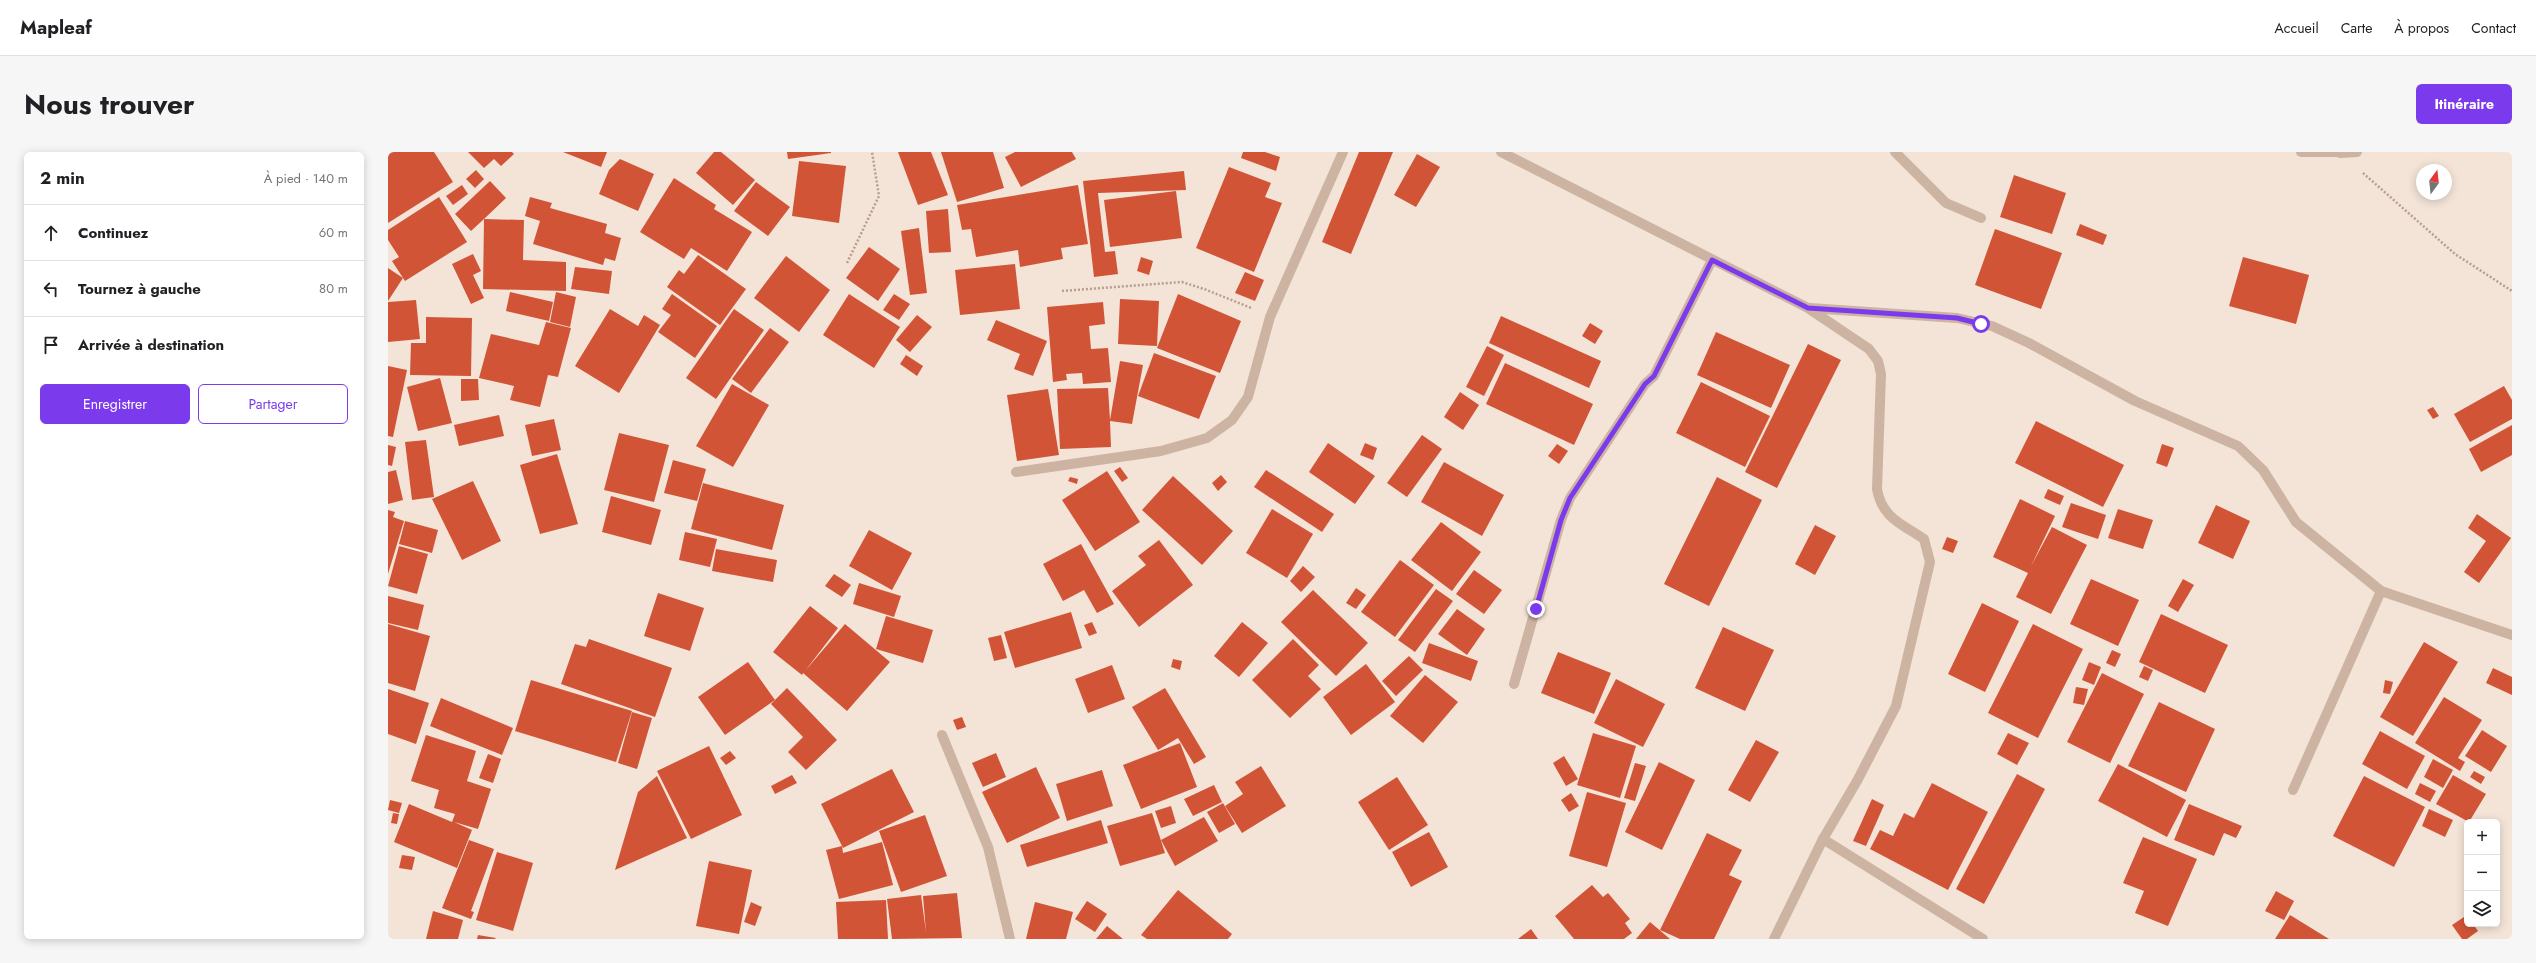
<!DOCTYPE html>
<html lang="fr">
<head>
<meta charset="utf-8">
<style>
	:root { --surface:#fff; --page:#f6f6f6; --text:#202124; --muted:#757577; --line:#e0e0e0; --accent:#7c3aed }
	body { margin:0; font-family:Jost,sans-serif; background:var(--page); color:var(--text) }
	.controls { position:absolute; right:12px; bottom:12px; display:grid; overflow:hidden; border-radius:6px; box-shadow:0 2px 10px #0003 }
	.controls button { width:36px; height:36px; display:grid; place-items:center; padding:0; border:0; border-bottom:1px solid var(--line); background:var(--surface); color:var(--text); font:20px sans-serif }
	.compass { position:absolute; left:2028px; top:12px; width:36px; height:36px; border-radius:50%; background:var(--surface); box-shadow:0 2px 10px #0003; rotate:15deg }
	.stop { position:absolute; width:12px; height:12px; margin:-9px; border:3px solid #7c3aed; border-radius:50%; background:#fff }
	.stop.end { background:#7c3aed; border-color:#fff; box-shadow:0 1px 4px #0008 }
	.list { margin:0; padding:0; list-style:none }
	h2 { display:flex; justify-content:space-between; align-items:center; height:52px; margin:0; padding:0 16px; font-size:17px }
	h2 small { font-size:13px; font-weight:400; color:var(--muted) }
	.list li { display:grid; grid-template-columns:26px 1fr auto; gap:12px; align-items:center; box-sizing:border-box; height:56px; padding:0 16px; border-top:1px solid var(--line) }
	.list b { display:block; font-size:15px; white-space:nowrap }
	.list em { font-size:13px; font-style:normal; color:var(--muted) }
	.actions { display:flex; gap:8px; padding:12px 16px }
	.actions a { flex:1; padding:9px 0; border:1px solid var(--accent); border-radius:6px; text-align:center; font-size:14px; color:var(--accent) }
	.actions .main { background:var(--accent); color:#fff }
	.icon { flex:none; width:22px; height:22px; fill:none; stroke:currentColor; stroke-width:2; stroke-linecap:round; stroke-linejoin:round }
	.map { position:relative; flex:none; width:2124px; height:787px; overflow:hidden; border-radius:6px }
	header { display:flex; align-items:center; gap:24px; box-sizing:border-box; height:56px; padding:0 20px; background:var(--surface); border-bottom:1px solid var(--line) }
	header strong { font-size:19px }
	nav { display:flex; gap:22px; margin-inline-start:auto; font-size:14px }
	.intro { display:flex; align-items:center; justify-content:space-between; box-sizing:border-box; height:96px; padding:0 24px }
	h1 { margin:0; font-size:28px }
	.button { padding:10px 18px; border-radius:6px; background:var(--accent); color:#fff; font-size:14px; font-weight:700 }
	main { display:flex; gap:24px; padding:0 24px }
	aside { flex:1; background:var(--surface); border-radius:6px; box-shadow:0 2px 10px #0003 }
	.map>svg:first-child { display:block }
	.building { fill:#d15437 }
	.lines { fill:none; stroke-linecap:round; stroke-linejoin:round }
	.path { stroke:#b89d8c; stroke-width:2.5; stroke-dasharray:2 2; stroke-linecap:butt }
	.minor { stroke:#ccb3a2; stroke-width:10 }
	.route { stroke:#7c3aed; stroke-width:5 }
</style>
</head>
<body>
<header>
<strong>Mapleaf</strong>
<nav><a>Accueil</a><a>Carte</a><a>À propos</a><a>Contact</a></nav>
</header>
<div class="intro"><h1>Nous trouver</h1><a class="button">Itinéraire</a></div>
<main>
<aside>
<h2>2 min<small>À pied · 140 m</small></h2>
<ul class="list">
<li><svg class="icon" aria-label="ahead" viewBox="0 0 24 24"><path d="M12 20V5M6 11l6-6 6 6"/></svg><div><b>Continuez</b></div><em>60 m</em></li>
<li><svg class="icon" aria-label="left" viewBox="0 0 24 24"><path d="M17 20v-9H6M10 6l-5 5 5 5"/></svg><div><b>Tournez à gauche</b></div><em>80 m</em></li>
<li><svg class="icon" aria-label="arrive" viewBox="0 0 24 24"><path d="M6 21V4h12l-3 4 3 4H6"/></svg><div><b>Arrivée à destination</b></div></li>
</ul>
<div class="actions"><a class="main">Enregistrer</a><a>Partager</a></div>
</aside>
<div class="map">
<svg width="2124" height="787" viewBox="0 0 2124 787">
	<rect width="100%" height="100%" fill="#f3e4d7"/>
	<g class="building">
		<polygon points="0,0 46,0 65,30 0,71"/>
		<polygon points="80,0 124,0 126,2 113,14 106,7 96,16"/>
		<polygon points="175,0 219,0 213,15"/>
		<polygon points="326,0 333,0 367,28 345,53 308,21"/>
		<polygon points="399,0 443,0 443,1 400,7"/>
		<polygon points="510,0 543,0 560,43 530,53"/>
		<polygon points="553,0 605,0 616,36 569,50"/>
		<polygon points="627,0 684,0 688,7 633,35 617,5"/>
		<polygon points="855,0 877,0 892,5 888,19 853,6"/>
		<polygon points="971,0 1005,0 963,102 934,90"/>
		<polygon points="1029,2 1052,15 1028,55 1006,43"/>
		<polygon points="232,7 266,22 250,59 211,42 221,18"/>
		<polygon points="411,9 458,14 451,71 404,64"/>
		<polygon points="841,15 883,31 877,45 894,51 866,120 808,96"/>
		<polygon points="88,18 96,27 87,36 78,27"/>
		<polygon points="796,19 798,38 710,41 717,100 727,99 730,122 706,125 695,29"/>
		<polygon points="1626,23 1678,41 1664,82 1612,65"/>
		<polygon points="286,26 328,53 326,57 364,80 339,119 303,96 296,107 252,80"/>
		<polygon points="102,29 118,46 96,67 136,68 135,108 178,110 178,139 95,137 96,67 83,79 67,62"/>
		<polygon points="368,30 402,55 380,84 346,59"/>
		<polygon points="74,33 80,42 65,53 58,44"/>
		<polygon points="690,33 700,92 673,96 675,107 632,115 630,98 588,105 583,77 574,78 569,53"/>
		<polygon points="788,39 794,86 722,95 716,48"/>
		<polygon points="51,45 79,90 17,129 4,109 11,105 0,88 0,78"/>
		<polygon points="142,45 164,51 162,56 219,72 217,81 233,86 227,109 217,106 215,113 145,92 152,69 137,64"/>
		<polygon points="560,57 563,100 541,101 538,59"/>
		<polygon points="1692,72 1719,83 1715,93 1688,83"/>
		<polygon points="531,76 539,141 522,143 513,79"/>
		<polygon points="1607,77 1674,101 1653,157 1587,133"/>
		<polygon points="481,95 512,117 490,149 458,126"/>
		<polygon points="85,102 93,119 85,123 96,146 83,152 64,112"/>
		<polygon points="310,103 358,137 332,173 279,135 291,118 296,122"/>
		<polygon points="398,104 442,138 411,180 366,146"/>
		<polygon points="753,105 765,109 761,123 749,119"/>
		<polygon points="1855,105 1921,123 1908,172 1841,154"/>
		<polygon points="627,112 632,157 572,163 567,118"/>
		<polygon points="187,115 224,119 221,142 183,137"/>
		<polygon points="0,116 15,126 0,149"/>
		<polygon points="857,120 876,128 867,149 847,141"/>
		<polygon points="122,140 165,150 161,169 118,159"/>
		<polygon points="168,140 188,145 182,175 162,170"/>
		<polygon points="284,142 329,174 307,206 270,180 283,163 274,157"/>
		<polygon points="461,142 512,175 486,216 435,183"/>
		<polygon points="506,142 522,152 511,168 495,158"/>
		<polygon points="790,142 853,169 832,221 769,196"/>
		<polygon points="732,147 771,149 769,194 730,192"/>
		<polygon points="28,148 32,187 0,190 0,150"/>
		<polygon points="715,150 717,172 701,174 703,197 720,196 723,230 695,232 694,221 678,222 679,228 665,230 659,155"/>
		<polygon points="222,157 250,174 256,163 272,173 231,241 187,214"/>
		<polygon points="346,157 376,178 328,247 298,226"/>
		<polygon points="529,163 544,175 522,200 508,188"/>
		<polygon points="1113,164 1213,209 1201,236 1101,191"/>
		<polygon points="38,165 84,166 83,224 22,223 23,191 38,191"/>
		<polygon points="608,168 659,189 645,224 626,217 632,202 599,188"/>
		<polygon points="158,170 183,176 170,225 160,223 152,255 122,248 126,234 91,226 103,182 151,193"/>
		<polygon points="1202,171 1215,179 1207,192 1194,184"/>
		<polygon points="382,176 401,190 363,241 344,227"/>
		<polygon points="1328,180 1402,213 1383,256 1309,223"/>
		<polygon points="1420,192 1453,208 1389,336 1357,320"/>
		<polygon points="1099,194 1116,203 1096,244 1078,235"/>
		<polygon points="766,201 828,224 811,267 750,244"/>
		<polygon points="518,203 535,214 529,224 512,212"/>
		<polygon points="732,209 755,213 744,272 722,269 723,295 672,297 669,237 720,236 722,268"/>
		<polygon points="1117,211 1205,252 1186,293 1098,252"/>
		<polygon points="0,214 19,218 5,285 0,284"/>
		<polygon points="52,226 64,271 30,279 19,235"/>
		<polygon points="73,227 90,227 91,248 73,249"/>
		<polygon points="1313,230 1382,264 1357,315 1288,281"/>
		<polygon points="344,232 381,253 345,315 308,294"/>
		<polygon points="2116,234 2124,248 2124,267 2082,290 2066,262"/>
		<polygon points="660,237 671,303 629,309 619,243"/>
		<polygon points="1072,240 1091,253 1075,278 1056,265"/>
		<polygon points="2045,255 2051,264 2045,267 2039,258"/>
		<polygon points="111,263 116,284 71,294 66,273"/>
		<polygon points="166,267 173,298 144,304 137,273"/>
		<polygon points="1648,269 1736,313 1715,355 1627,311"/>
		<polygon points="2124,273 2124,303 2093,320 2081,297"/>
		<polygon points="231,281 281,293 266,350 216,338"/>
		<polygon points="1034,283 1054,297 1019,345 999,331"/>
		<polygon points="38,288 46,345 24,348 17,290"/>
		<polygon points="940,291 987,324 967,352 921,320"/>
		<polygon points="977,291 989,296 985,308 972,303"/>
		<polygon points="1169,292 1180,299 1171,312 1160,304"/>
		<polygon points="1774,292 1786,296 1779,315 1768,311"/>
		<polygon points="0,293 8,295 4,314 0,313"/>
		<polygon points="169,302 190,372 152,382 132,313"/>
		<polygon points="285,308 318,317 309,349 276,341"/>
		<polygon points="1056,310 1116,343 1094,384 1033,350"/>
		<polygon points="732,315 740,326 734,330 726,319"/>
		<polygon points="8,318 15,348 0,352 0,320"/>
		<polygon points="878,318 946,362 934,380 866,335"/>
		<polygon points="719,319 752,370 707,399 674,348"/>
		<polygon points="833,323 839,330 830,339 824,331"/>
		<polygon points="785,324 845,379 814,413 754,358"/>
		<polygon points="682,325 690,327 689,332 680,329"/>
		<polygon points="1329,325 1374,348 1321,454 1276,432"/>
		<polygon points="85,329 113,389 74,408 44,347"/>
		<polygon points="315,331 396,353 384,398 303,377"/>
		<polygon points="1660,337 1676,344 1672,353 1656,346"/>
		<polygon points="223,344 273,358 263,393 214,380"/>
		<polygon points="1632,347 1667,364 1643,414 1664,375 1699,393 1663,462 1628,445 1640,421 1605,405"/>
		<polygon points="1683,351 1718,363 1710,387 1674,375"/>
		<polygon points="1828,353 1862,369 1845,407 1810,391"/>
		<polygon points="884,357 925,382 899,426 858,401"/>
		<polygon points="1730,357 1765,368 1755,397 1720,386"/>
		<polygon points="0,358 7,360 5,365 16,369 0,422"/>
		<polygon points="2089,362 2123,386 2091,431 2076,420 2098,389 2080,376"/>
		<polygon points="17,369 50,378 44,401 11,392"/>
		<polygon points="1053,370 1093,400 1064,439 1023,408"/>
		<polygon points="1427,373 1448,384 1427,423 1407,412"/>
		<polygon points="481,378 524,401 504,438 461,414"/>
		<polygon points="297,380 329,387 322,415 291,408"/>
		<polygon points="1559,385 1570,389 1565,401 1554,397"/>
		<polygon points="771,388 805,433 751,475 724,439 758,413 750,404"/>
		<polygon points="693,392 726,452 709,461 696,438 675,449 655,412"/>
		<polygon points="11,394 40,402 29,442 0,434"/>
		<polygon points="328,397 389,408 385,430 324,419"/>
		<polygon points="1012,408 1046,433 1007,485 973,460"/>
		<polygon points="915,414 927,425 913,440 902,429"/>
		<polygon points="1086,418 1114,438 1096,462 1068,442"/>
		<polygon points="446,422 463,433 454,445 437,434"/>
		<polygon points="1703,427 1751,448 1730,494 1682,472"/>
		<polygon points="1795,427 1806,433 1790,460 1780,454"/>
		<polygon points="471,431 513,444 506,465 465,452"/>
		<polygon points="968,436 978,443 968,457 958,451"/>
		<polygon points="1048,437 1065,449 1027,500 1010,488"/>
		<polygon points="925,438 980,491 948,524 893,470"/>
		<polygon points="270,441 316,456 302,499 256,484"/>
		<polygon points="0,444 36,453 30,478 0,471"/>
		<polygon points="1594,451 1631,469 1597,540 1560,522"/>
		<polygon points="422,454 450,476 417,519 457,472 502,510 459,559 415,521 414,523 385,500"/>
		<polygon points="1069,457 1097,477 1079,503 1050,482"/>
		<polygon points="683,460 694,496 627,516 616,480"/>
		<polygon points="1773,462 1840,493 1817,541 1751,510"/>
		<polygon points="498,464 545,478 535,511 488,497"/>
		<polygon points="704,470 709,481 701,484 696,473"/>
		<polygon points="854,470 880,491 851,525 826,504"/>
		<polygon points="0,472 42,484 27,539 0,531"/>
		<polygon points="1645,472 1695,497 1650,586 1600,561"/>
		<polygon points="1335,475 1386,498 1357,559 1307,536"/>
		<polygon points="613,483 619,506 606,509 600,486"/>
		<polygon points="201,487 284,516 267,565 173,532 187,492 198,495"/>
		<polygon points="905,487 931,513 920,524 933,537 902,566 864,528"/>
		<polygon points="2036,490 2070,510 2025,584 1992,565"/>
		<polygon points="1041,491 1090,509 1083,529 1034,511"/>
		<polygon points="1724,498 1733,502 1727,515 1718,511"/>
		<polygon points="1170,500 1223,521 1206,562 1153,541"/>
		<polygon points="1021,504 1035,518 1008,544 994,529"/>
		<polygon points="785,507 794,509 792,518 783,515"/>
		<polygon points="360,510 387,548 337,583 310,545"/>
		<polygon points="1701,510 1713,515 1706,533 1694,528"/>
		<polygon points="978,512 1007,550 963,583 935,545"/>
		<polygon points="724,513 737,547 700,561 687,527"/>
		<polygon points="1756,514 1765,518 1760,529 1751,525"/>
		<polygon points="2105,516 2124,525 2124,543 2098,531"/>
		<polygon points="1714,521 1756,542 1722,611 1679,590"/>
		<polygon points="1037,523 1070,550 1035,591 1002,564"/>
		<polygon points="1228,527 1277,552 1255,595 1206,571"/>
		<polygon points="143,528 244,559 228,610 127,579"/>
		<polygon points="1997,528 2005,530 2002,542 1995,541"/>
		<polygon points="1688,535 1700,537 1696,553 1685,551"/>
		<polygon points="399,536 449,588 418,618 400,600 415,585 383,552"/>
		<polygon points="777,536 818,605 806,612 790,586 770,598 744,555"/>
		<polygon points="0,537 41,551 28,592 0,582"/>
		<polygon points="2056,545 2094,568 2070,606 2077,610 2072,619 2027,591"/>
		<polygon points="53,546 125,576 114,603 42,574"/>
		<polygon points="1771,550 1827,577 1798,640 1740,614"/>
		<polygon points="244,560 264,566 249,617 230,611"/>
		<polygon points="574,565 578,575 569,578 565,568"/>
		<polygon points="2094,578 2119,594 2103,620 2077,604"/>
		<polygon points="1992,579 2037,604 2019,637 1974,612"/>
		<polygon points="1205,581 1248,594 1232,646 1189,633"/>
		<polygon points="1620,581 1641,591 1629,613 1609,602"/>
		<polygon points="38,583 88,599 79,629 103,637 90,677 66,670 84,678 69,716 6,690 21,652 64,670 67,662 46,656 51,638 23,629"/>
		<polygon points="1368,588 1391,600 1362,650 1340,638"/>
		<polygon points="792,591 809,635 753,657 735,613"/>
		<polygon points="321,594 354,663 303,687 269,619"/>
		<polygon points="342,599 348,606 338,613 332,606"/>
		<polygon points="608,601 618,625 595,635 584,611"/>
		<polygon points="100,602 113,607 105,631 91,626"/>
		<polygon points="1176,604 1190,627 1178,634 1165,611"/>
		<polygon points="2045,607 2065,618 2055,636 2036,625"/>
		<polygon points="1271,610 1307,628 1274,698 1237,680"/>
		<polygon points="1247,611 1258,614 1247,649 1236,646"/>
		<polygon points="1730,612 1798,648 1779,685 1710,649"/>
		<polygon points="873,614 898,654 854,681 837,654 855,642 847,630"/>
		<polygon points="648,615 672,666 619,691 594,640"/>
		<polygon points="504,617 526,660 455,696 433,652"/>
		<polygon points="714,618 725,654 679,669 668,632"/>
		<polygon points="2086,619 2097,625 2093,632 2082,625"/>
		<polygon points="1629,622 1657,637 1596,752 1568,737"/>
		<polygon points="404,623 409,631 387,642 383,634"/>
		<polygon points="2065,623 2098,642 2081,670 2048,652"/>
		<polygon points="269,624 299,686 227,718 250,640"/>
		<polygon points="1976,624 2037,655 2006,715 1945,684"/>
		<polygon points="1009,625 1040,673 1001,698 970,650"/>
		<polygon points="1544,631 1600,660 1560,738 1482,697 1492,678 1505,684 1516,661 1526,666"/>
		<polygon points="2032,631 2048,639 2042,650 2027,642"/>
		<polygon points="826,633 834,650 805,664 796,647"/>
		<polygon points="1199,640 1238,651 1219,715 1181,704"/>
		<polygon points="1183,641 1191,654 1181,660 1173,648"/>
		<polygon points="1484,647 1496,653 1478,694 1465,689"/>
		<polygon points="2,648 14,651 11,661 0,658"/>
		<polygon points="835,651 847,672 831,681 819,660"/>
		<polygon points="1801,652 1854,674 1848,686 1836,681 1826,704 1786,688"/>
		<polygon points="783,654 788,671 773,676 767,659"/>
		<polygon points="2041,657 2065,668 2057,685 2034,674"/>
		<polygon points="5,661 11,662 9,672 3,671"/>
		<polygon points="764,661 777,701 732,714 719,674"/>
		<polygon points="537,663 559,724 513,740 491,679"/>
		<polygon points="816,665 830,689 787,714 773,688"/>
		<polygon points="713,668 720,691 639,715 632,693"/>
		<polygon points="1041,680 1060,715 1023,735 1004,700"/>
		<polygon points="1319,681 1354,698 1341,723 1354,729 1326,787 1292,787 1272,778"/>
		<polygon points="1755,685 1809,707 1780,774 1747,761 1756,739 1735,731"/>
		<polygon points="81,688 106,697 83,759 86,760 83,767 54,756"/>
		<polygon points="494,690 505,733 451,747 438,698 454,694 455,701"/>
		<polygon points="109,700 145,711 125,779 88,768"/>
		<polygon points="14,703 27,705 24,718 11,716"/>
		<polygon points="321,709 364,718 351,782 308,774"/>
		<polygon points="1204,733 1215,745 1220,741 1242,767 1237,771 1244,781 1236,787 1186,787 1167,764"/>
		<polygon points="790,738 844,782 840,787 759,787 753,783"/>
		<polygon points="1888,739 1906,749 1896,768 1877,759"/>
		<polygon points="569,741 574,786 504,787 499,747 533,743 538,780 535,744"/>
		<polygon points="498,748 500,787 450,787 448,750"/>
		<polygon points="699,749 719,762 707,780 687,767"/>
		<polygon points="363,750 374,755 367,774 356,770"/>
		<polygon points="647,750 685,760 678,787 638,787"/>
		<polygon points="45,759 75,768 70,787 38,787"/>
		<polygon points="1902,763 1941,787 1887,787"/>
		<polygon points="2079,763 2079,772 2085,772 2090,779 2079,787 2074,787 2064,773"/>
		<polygon points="1262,770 1282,787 1248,787"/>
		<polygon points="719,774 735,787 708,787"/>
		<polygon points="1143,777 1150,787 1130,787"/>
		<polygon points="90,783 108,786 107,787 89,787"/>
	</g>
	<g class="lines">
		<g class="path">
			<polyline points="1975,21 2067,102 2124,139"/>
			<polyline points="459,111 491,44 484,0"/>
			<polyline points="674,139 794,130 816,137 863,156"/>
		</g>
		<g class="minor">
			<path d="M1113,0L1420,156L1481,197L1490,209L1493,222L1489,337C1494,366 1514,372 1536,387L1542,410L1508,554L1469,629L1435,687L1386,787"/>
			<polyline points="1507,0 1558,51 1593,66"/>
			<polyline points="1913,0 1953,0"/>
			<polyline points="1952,1 1969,0"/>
			<polyline points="1422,156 1569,166 1604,174 1641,191 1747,249 1850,294 1875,318 1908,370 1993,439 1905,638"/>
			<polyline points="628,320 773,299 819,286 844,268 860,245 882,165 955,0"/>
			<polyline points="1993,439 2124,483"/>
			<polyline points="1126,532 1173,368 1182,346 1257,232 1266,224 1324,108"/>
			<polyline points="554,583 600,695 622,787"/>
			<polyline points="1435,687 1595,787"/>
		</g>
	</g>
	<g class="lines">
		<polyline class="route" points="1148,457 1173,368 1182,346 1257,232 1266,224 1324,108 1420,156 1569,166 1593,172"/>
	</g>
</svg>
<div class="controls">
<button>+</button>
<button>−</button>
<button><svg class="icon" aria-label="layers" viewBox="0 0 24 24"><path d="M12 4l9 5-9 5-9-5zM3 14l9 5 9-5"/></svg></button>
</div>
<svg class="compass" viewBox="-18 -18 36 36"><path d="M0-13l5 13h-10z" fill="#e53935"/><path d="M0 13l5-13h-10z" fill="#757577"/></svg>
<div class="stop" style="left:1593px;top:172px"></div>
<div class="stop end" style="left:1148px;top:457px"></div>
</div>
</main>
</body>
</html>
